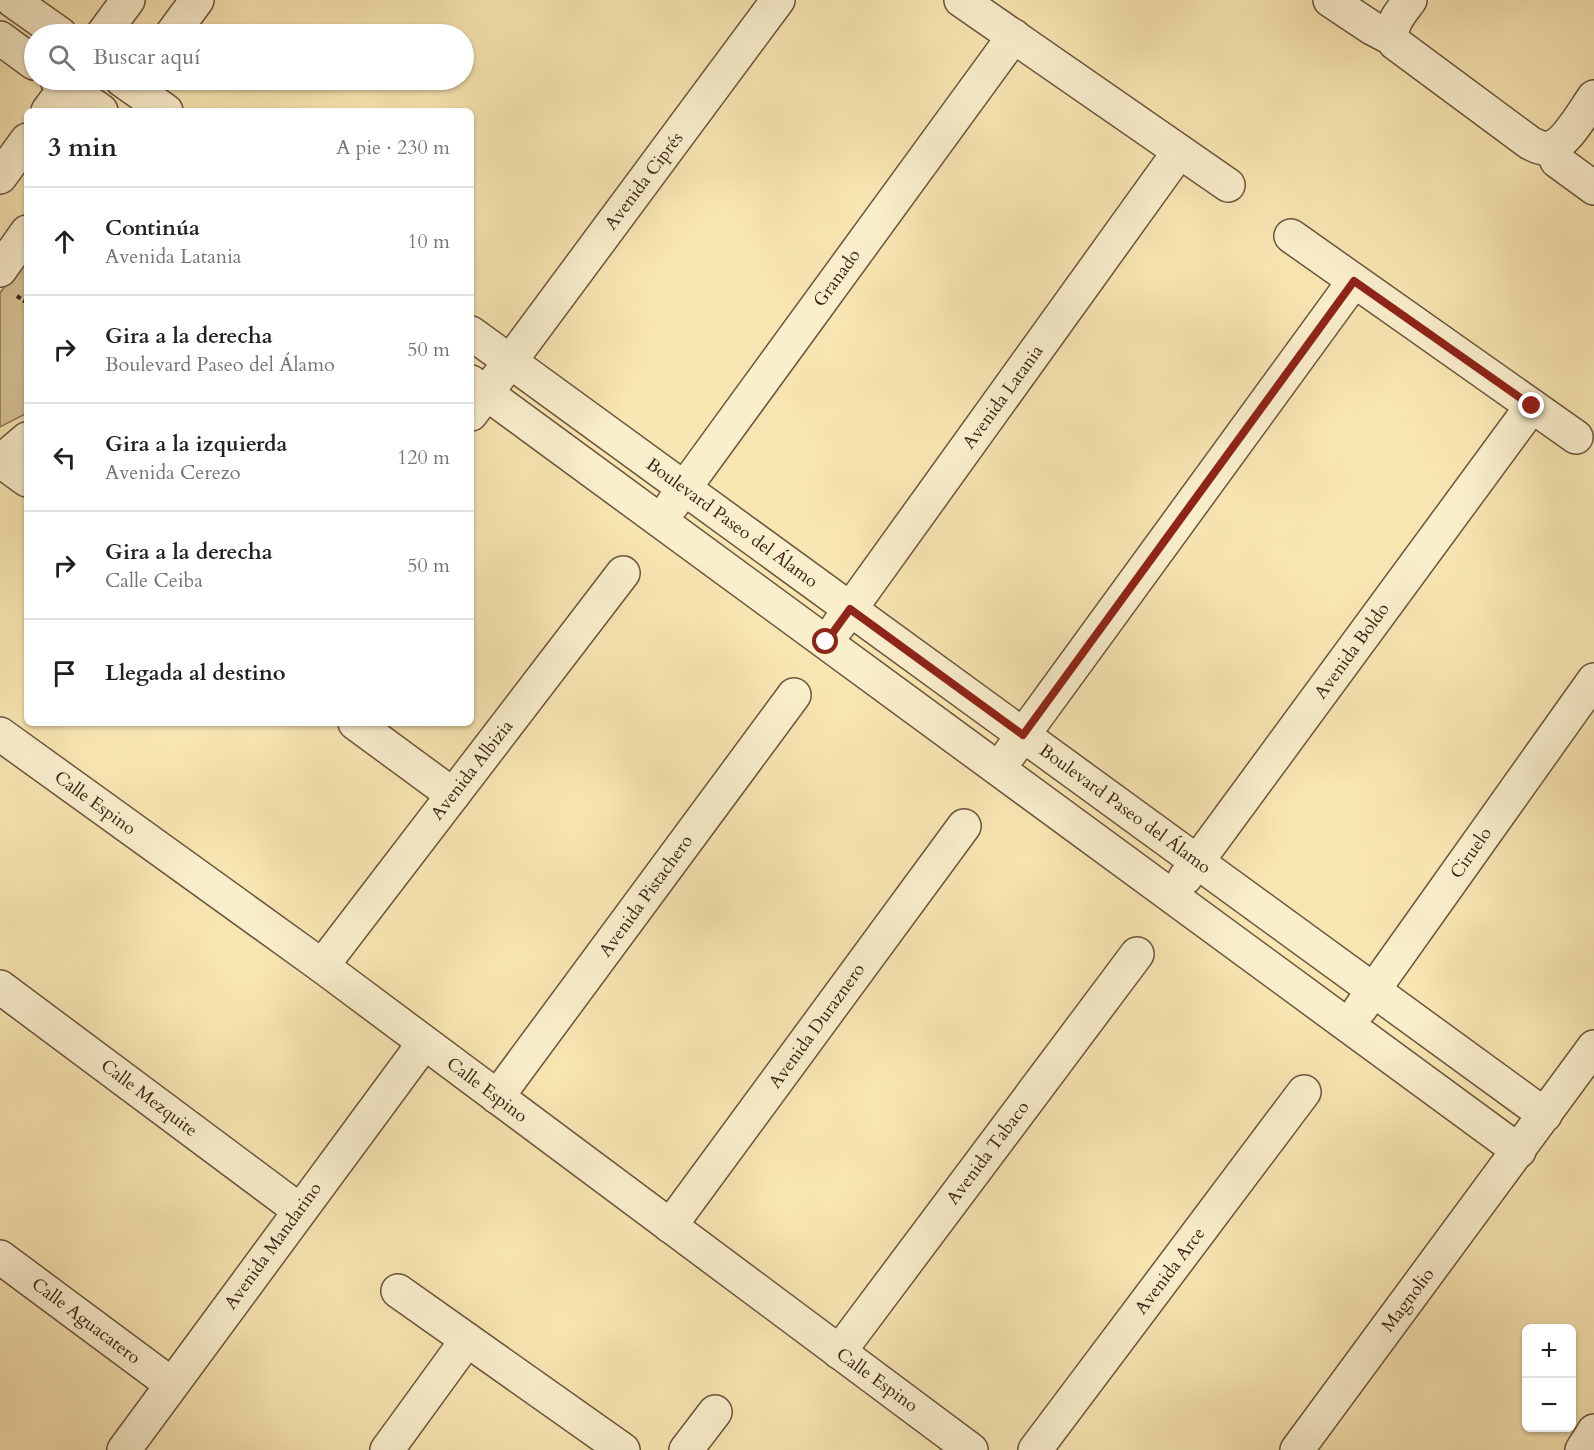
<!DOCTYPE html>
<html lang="es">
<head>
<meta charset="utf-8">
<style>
	:root { --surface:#fff; --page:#f6f6f6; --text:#202124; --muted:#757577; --line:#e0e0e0 }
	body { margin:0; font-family:Cardo,serif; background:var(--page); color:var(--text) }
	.controls { position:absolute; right:18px; bottom:18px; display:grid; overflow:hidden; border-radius:9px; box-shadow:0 2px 4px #0004 }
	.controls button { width:54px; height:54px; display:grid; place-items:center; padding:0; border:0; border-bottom:2px solid var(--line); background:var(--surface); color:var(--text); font:30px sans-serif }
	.stop { position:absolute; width:18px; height:18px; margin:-14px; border:4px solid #8f2418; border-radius:50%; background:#fff }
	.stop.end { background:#8f2418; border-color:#fff; box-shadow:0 2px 6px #0008 }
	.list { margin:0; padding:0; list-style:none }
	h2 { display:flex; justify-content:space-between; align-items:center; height:78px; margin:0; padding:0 24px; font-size:26px }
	h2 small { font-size:20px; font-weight:400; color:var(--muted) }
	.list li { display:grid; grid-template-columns:39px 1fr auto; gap:18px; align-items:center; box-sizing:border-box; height:108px; padding:0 24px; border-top:2px solid var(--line) }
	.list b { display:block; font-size:22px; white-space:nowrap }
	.list p { margin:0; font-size:20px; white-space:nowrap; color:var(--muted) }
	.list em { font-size:20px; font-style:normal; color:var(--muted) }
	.icon { flex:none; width:33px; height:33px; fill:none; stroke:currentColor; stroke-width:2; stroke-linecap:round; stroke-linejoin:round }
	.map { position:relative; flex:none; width:1594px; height:1450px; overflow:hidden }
	.search { position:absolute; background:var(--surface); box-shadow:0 2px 4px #0004; left:24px; top:24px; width:450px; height:66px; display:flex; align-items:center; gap:15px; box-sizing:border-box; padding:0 21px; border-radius:33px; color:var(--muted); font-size:22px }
	.panel { position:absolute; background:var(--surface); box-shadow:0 2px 4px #0004; left:24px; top:108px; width:450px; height:618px; border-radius:9px }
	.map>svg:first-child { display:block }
	.green { fill:#d8c597; stroke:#8a7456; stroke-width:1.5 }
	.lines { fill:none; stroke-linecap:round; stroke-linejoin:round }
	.minor-casing { stroke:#6b543d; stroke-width:36 }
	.path { stroke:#3c2316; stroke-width:4; stroke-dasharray:4.5 3; stroke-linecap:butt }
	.minor { stroke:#faefcd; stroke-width:33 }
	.route { stroke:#8f2418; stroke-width:8 }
	.labels { text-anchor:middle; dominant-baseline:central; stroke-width:4.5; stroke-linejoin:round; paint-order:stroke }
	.street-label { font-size:18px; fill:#3c2316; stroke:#faefcd }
</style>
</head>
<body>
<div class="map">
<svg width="1594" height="1450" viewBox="0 0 1594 1450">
	<rect width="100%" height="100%" fill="#f8e6b2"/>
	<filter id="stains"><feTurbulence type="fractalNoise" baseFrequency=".00333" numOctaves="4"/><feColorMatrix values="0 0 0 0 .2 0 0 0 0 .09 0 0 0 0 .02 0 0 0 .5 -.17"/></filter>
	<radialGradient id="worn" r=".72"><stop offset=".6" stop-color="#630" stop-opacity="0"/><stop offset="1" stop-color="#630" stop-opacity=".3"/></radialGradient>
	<polygon class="green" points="27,257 27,413 0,427 0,293"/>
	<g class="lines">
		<defs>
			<g id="minor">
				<polyline points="12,0 60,34"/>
				<polyline points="961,0 1228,185"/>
				<path d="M1330,0L1372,28L1391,38L1395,43L1530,143C1536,146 1542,149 1548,148C1565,146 1584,111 1594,97"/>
				<polyline points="103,34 128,0"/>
				<polyline points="172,34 197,0"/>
				<polyline points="0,38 34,63"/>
				<path d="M1391,38C1391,23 1402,11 1410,0"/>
				<polyline points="57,80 101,111"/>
				<polyline points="122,80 166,111"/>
				<polyline points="48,111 71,80"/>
				<polyline points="1551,148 1557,161 1594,188"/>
				<polyline points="0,177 27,140"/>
				<polyline points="1291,236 1576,437"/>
				<polyline points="0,270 27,232"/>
				<polyline points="471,333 1545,1115"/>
				<polyline points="471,382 1519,1151"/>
				<polyline points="471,414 778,0"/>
				<polyline points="1,461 27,480"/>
				<polyline points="0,462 27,439"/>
				<polyline points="672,505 1014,36"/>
				<polyline points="838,626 1179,152"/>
				<polyline points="355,723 453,795"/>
				<polyline points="0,734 322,966 971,1450"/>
				<polyline points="1010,753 1354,281"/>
				<polyline points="1185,878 1532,406"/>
				<polyline points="322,966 623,573"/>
				<polyline points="0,987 299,1210"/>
				<polyline points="1360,1009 1594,680"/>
				<polyline points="497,1097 794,695"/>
				<polyline points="670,1226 964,826"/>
				<polyline points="0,1257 171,1384"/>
				<polyline points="398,1291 623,1450"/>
				<polyline points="839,1352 1137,954"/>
				<polyline points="124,1450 424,1043"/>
				<polyline points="387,1450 467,1340"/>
				<polyline points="686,1450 715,1412"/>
				<polyline points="1035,1450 1304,1092"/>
				<polyline points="1297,1450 1594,1047"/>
				<polyline points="1582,1450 1594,1431"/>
			</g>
		</defs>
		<use href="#minor" class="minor-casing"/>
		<polyline class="path" points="17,296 27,303"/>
		<use href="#minor" class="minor"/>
	</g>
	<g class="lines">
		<polyline class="route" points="826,642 850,609 1023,735 1354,281 1532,406"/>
	</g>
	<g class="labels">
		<g class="street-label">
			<text transform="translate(644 181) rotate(-53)">Avenida Ciprés</text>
			<text transform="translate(837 278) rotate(-54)">Granado</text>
			<text transform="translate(1003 397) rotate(-54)">Avenida Latania</text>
			<text transform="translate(732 523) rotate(36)">Boulevard Paseo del Álamo</text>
			<text transform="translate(1352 651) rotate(-54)">Avenida Boldo</text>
			<text transform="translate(472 770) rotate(-52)">Avenida Albizia</text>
			<text transform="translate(95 803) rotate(36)">Calle Espino</text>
			<text transform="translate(1125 809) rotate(36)">Boulevard Paseo del Álamo</text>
			<text transform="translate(1471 853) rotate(-55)">Ciruelo</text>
			<text transform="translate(646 896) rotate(-54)">Avenida Pistachero</text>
			<text transform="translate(817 1026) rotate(-54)">Avenida Duraznero</text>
			<text transform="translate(487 1090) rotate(37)">Calle Espino</text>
			<text transform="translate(149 1098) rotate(37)">Calle Mezquite</text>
			<text transform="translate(988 1153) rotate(-53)">Avenida Tabaco</text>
			<text transform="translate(273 1246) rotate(-54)">Avenida Mandarino</text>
			<text transform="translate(1170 1271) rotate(-53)">Avenida Arce</text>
			<text transform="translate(1408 1300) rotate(-53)">Magnolio</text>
			<text transform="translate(86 1321) rotate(37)">Calle Aguacatero</text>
			<text transform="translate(877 1380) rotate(36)">Calle Espino</text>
		</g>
	</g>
	<rect width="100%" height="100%" filter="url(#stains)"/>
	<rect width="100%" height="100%" fill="url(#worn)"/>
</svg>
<div class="controls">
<button>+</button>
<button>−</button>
</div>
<div class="stop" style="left:826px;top:642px"></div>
<div class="stop end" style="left:1532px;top:406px"></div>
<div class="search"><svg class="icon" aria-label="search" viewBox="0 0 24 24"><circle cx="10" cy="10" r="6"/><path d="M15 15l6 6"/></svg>Buscar aquí</div>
<section class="panel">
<h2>3 min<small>A pie · 230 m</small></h2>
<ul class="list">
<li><svg class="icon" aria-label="ahead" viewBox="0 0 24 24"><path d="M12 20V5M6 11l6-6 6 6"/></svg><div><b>Continúa</b><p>Avenida Latania</p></div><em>10 m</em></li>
<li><svg class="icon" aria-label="right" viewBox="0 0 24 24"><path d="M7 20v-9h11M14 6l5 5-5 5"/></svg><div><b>Gira a la derecha</b><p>Boulevard Paseo del Álamo</p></div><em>50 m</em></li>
<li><svg class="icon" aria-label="left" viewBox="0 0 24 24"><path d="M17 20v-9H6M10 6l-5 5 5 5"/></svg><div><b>Gira a la izquierda</b><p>Avenida Cerezo</p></div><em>120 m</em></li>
<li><svg class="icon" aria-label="right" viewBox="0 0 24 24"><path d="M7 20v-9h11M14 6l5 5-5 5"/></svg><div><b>Gira a la derecha</b><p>Calle Ceiba</p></div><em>50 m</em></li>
<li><svg class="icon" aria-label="arrive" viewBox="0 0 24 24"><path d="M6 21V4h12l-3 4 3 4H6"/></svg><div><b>Llegada al destino</b></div></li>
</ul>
</section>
</div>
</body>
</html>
